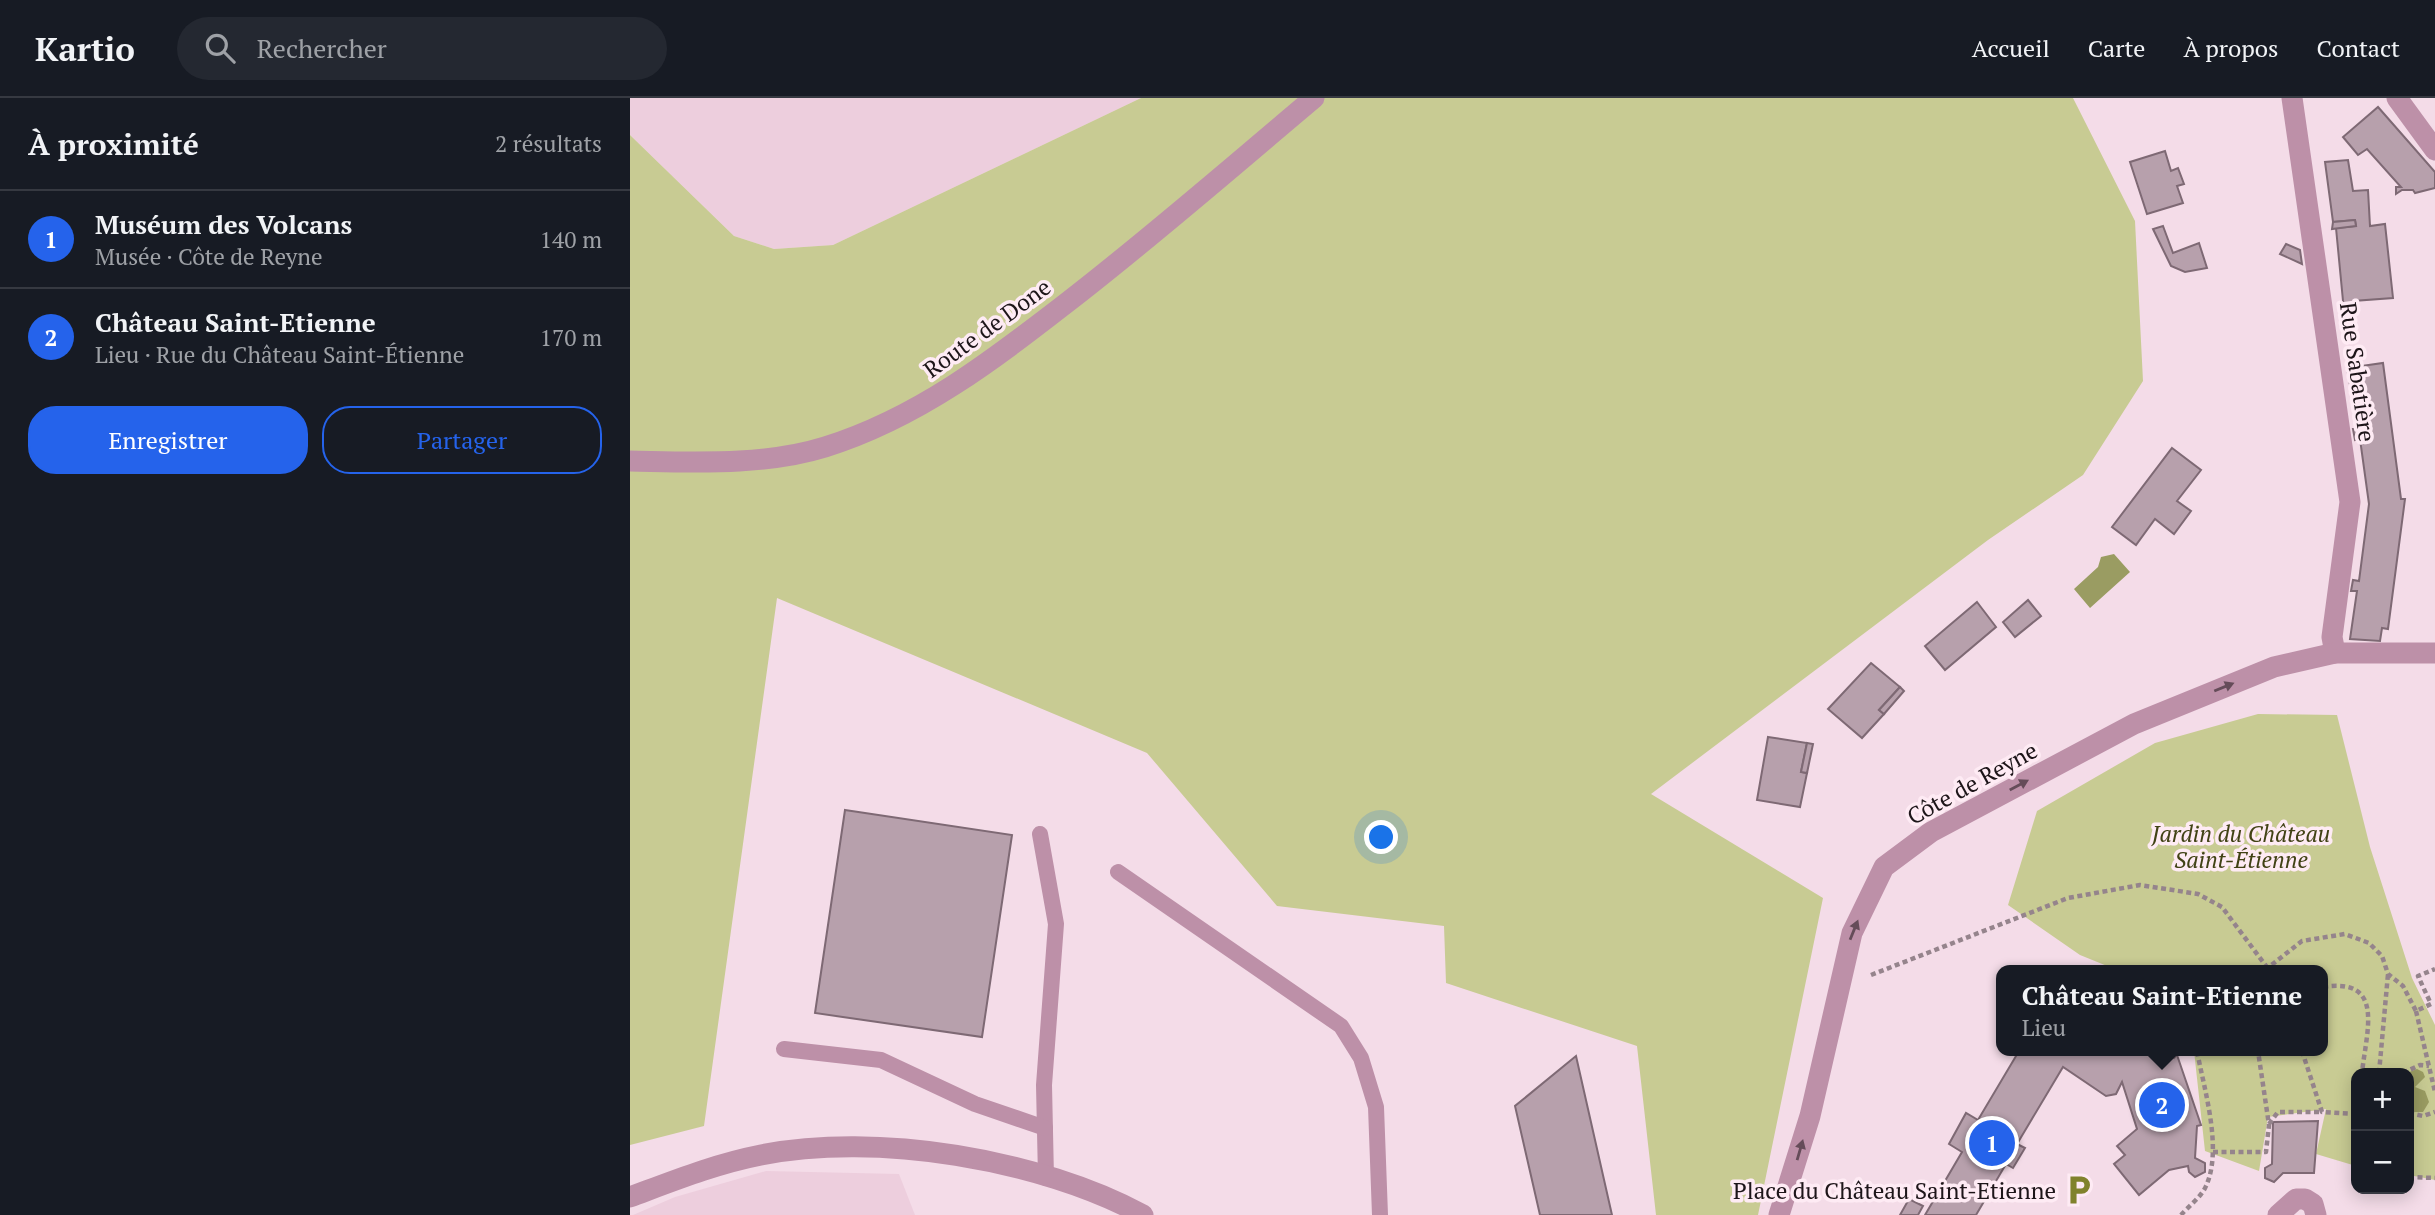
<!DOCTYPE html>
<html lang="fr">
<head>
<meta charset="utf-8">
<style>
	:root { --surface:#171b24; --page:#242831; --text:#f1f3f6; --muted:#9ea1a6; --line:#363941; --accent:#2563eb }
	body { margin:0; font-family:"PT Serif",serif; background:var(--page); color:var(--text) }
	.controls { position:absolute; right:21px; bottom:21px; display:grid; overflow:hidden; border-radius:14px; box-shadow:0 4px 18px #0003 }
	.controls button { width:63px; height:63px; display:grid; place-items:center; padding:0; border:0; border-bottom:2px solid var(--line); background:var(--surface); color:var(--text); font:35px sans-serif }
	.you { position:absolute; left:752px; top:740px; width:24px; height:24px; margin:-18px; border:5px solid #fff; border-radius:50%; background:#1a73e8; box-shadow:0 0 0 10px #1a73e833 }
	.badge { display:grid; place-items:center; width:46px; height:46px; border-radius:50%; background:var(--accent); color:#fff; font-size:23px; font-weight:700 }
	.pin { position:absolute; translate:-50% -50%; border:4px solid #fff; box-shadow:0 2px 7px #0006 }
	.popup { position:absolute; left:1366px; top:867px; width:332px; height:91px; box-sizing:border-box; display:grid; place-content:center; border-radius:14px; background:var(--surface); filter:drop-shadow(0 2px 5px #0005); font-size:23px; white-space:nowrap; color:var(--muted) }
	.popup b { font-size:26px; color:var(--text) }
	.popup::after { content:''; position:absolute; left:50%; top:100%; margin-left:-14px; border:14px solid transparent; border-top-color:var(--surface) }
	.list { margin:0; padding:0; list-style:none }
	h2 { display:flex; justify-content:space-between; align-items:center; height:91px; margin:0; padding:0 28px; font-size:30px }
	h2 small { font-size:23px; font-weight:400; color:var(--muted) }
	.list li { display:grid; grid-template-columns:46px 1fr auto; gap:21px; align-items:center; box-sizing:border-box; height:98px; padding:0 28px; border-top:2px solid var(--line) }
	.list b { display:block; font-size:26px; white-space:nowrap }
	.list p { margin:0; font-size:23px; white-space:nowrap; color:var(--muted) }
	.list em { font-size:23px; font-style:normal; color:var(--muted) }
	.actions { display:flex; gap:14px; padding:21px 28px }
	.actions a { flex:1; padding:16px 0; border:2px solid var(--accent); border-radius:28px; text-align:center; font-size:24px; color:var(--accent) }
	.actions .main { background:var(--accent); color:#fff }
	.icon { flex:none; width:38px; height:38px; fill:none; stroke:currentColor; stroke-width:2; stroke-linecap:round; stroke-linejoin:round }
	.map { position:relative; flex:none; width:1805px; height:1117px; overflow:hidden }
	header { display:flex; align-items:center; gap:42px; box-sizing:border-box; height:98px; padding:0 35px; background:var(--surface); border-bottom:2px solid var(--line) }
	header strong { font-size:33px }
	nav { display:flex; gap:38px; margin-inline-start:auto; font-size:24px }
	.search { width:490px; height:63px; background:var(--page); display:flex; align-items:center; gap:18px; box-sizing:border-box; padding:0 24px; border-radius:38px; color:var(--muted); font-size:26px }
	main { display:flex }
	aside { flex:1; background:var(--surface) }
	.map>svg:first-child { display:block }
	.built { fill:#edcedd }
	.green { fill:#c8cb93 }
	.water { fill:#9a9c62 }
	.building { fill:#b7a0ac; stroke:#7e6974; stroke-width:2 }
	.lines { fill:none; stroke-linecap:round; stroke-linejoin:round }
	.path { stroke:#95848c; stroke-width:4.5; stroke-dasharray:5 3.5; stroke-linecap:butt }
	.service { stroke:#bd90a8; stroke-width:16 }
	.minor { stroke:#bd90a8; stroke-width:21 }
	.tertiary { stroke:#bd90a8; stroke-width:21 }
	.oneway { fill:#654c59 }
	.labels { text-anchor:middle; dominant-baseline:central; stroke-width:7; stroke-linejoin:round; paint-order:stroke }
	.street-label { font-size:23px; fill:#1d1519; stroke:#feebf4 }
	.park-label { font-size:23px; font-style:italic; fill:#414215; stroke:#feebf4 }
	.poi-label { font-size:23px; fill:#1d1519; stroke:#feebf4; text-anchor:end }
</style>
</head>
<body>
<header>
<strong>Kartio</strong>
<div class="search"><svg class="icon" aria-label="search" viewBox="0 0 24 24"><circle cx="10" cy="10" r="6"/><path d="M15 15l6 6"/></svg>Rechercher</div>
<nav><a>Accueil</a><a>Carte</a><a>À propos</a><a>Contact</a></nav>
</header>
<main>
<aside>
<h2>À proximité<small>2 résultats</small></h2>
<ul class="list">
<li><span class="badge">1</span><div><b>Muséum des Volcans</b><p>Musée · Côte de Reyne</p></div><em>140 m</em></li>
<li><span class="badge">2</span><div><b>Château Saint-Etienne</b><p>Lieu · Rue du Château Saint-Étienne</p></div><em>170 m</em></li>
</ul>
<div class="actions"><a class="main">Enregistrer</a><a>Partager</a></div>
</aside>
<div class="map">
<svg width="1805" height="1117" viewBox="0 0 1805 1117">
	<rect width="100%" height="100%" fill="#f4dce8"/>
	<g class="built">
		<polygon points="0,0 511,0 203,147 144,151 104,138 0,37"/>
		<polygon points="136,1073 269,1076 285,1117 3,1117 45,1099"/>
	</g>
	<g class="green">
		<polygon points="511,0 1443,0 1505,123 1513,283 1453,377 1358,442 1021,696 1193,800 1128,1117 1026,1117 1007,948 816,885 814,828 647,808 517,655 147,500 74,1028 0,1047 0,37 104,138 144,151 203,147"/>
		<polygon points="1628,616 1707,617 1740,749 1782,880 1805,927 1805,1082 1779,1077 1779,975 1726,975 1726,1068 1686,1056 1696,1011 1638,1019 1629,1073 1575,1053 1564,953 1693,953 1693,872 1487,872 1450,857 1378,807 1407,713 1525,645"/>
	</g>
	<g class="water">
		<polygon points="1484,456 1500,474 1460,510 1444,491 1468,469 1471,459"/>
		<polygon points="1787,971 1793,974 1795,979 1785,989 1795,993 1799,1004 1793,1014 1779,1014 1777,975"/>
	</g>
	<g class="building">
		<polygon points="1748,9 1805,74 1805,90 1785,95 1783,92 1772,92 1766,96 1766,89 1771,89 1737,51 1728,57 1713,39"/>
		<polygon points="1535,53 1541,73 1548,70 1554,86 1547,88 1553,105 1517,116 1500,64"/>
		<polygon points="1718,62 1723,93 1738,92 1740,128 1755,126 1763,200 1723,203 1724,234 1716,234 1706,130 1726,128 1725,122 1703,124 1695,64"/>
		<polygon points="1725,122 1726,128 1702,131 1703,124"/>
		<polygon points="1533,128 1543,155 1569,145 1577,170 1555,174 1541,168 1523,131"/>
		<polygon points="1656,146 1670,152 1672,166 1650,156"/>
		<polygon points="1753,265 1771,401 1775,401 1758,531 1752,530 1750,543 1720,541 1727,493 1721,493 1723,482 1729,483 1739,406 1730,341 1725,342 1723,331 1728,331 1717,270"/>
		<polygon points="1542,350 1571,372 1547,403 1561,413 1544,436 1525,421 1506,447 1482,429"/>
		<polygon points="1398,502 1411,518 1385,539 1373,524"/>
		<polygon points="1347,504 1366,529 1315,572 1295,548"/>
		<polygon points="1241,565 1270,589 1249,612 1254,616 1232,640 1198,611"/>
		<polygon points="1270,589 1274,593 1254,616 1249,612"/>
		<polygon points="1138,639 1177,645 1171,674 1177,675 1170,709 1127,702"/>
		<polygon points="1177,645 1183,646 1177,675 1171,674"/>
		<polygon points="215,712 382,737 352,939 185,915"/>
		<polygon points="1389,953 1534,953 1544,960 1547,957 1571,1027 1567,1028 1565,1060 1575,1065 1575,1074 1565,1079 1559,1074 1558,1068 1539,1072 1509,1097 1484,1066 1495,1057 1487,1048 1507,1031 1492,984 1486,996 1476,998 1433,969 1387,1046 1395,1050 1383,1070 1376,1066 1346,1117 1295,1117 1332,1054 1319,1046 1336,1015 1348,1022"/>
		<polygon points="946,958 982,1117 910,1117 885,1008"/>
		<polygon points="1688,1023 1684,1075 1653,1075 1644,1084 1635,1080 1635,1070 1642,1066 1643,1024"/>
		<polygon points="1279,1101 1293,1108 1288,1117 1270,1117"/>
	</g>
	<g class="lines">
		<g class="path">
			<polyline points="1635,872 1672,843 1715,836 1739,845 1752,858 1758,876 1773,888 1786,913 1801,906 1788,878 1805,871"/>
			<polyline points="1241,877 1438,800 1510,787 1568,796 1592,809 1639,872"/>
			<path d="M1693,889C1756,879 1736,934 1732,975"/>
			<polyline points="1786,913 1805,994"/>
			<polyline points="1672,953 1692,1014 1726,1016"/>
			<polyline points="1749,975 1758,876"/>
			<polyline points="1773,975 1790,967 1799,968"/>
			<polyline points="1779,1015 1793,1018 1805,1014"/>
			<polyline points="1639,1026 1648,1014 1692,1014"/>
			<polyline points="1583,1054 1636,1054 1639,1027 1628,953"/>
			<polyline points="1779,1079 1805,1080"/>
			<path d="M1551,1117C1558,1109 1572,1098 1576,1088C1593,1051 1574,991 1567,953"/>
		</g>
		<g class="service">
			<polyline points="410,736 426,826 414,987 416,1080"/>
			<polyline points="488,774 711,928 731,960 746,1009 750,1117"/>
			<polyline points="154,951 251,962 345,1006 415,1030"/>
		</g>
		<g class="minor">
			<polyline points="1662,0 1720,404 1702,539 1705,555"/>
			<path d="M0,1099C43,1083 85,1066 131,1057C246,1034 410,1061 513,1117"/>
			<polyline points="1149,1117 1180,1018 1222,835 1254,769 1301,734 1504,626 1644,569 1705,555 1805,555"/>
			<polyline points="1648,1117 1666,1101 1675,1101 1683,1106 1686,1117"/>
		</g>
		<g class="tertiary">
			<polyline points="1767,0 1805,52"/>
			<path d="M0,363C63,364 134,368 195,349C288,320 363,262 439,203C523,138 603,68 684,0"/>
		</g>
	</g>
	<defs><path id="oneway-solid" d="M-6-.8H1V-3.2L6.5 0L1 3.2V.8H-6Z" transform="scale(1.75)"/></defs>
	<g class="oneway">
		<use href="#oneway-solid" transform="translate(1594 589) rotate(-22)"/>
		<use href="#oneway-solid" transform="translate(1389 687) rotate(-28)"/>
		<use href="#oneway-solid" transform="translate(1224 832) rotate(-68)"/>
		<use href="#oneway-solid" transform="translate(1170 1052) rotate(-74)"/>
	</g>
	<defs>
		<symbol id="parking-bare" viewBox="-9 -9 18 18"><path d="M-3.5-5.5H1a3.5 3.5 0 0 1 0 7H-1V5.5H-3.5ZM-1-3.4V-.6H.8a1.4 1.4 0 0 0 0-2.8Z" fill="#80822c" stroke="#feebf4" stroke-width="2.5" paint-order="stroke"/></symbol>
	</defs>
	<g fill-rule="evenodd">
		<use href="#parking-bare" x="1427" y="1070" width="44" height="44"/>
	</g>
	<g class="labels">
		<g class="street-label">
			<text transform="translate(357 230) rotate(-36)">Route de Done</text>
			<text transform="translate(1728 274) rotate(82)">Rue Sabatière</text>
			<text transform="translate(1342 685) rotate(-29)">Côte de Reyne</text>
		</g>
		<g class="park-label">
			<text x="1611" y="735">Jardin du Château<tspan x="1611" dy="26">Saint-Étienne</tspan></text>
		</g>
		<g class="poi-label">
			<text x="1426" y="1092">Place du Château Saint-Etienne</text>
		</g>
	</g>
</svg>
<div class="controls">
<button>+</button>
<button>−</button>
</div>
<div class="you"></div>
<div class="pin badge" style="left:1362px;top:1045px">1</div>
<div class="pin badge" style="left:1532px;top:1007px">2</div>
<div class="popup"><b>Château Saint-Etienne</b>Lieu</div>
</div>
</main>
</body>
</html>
